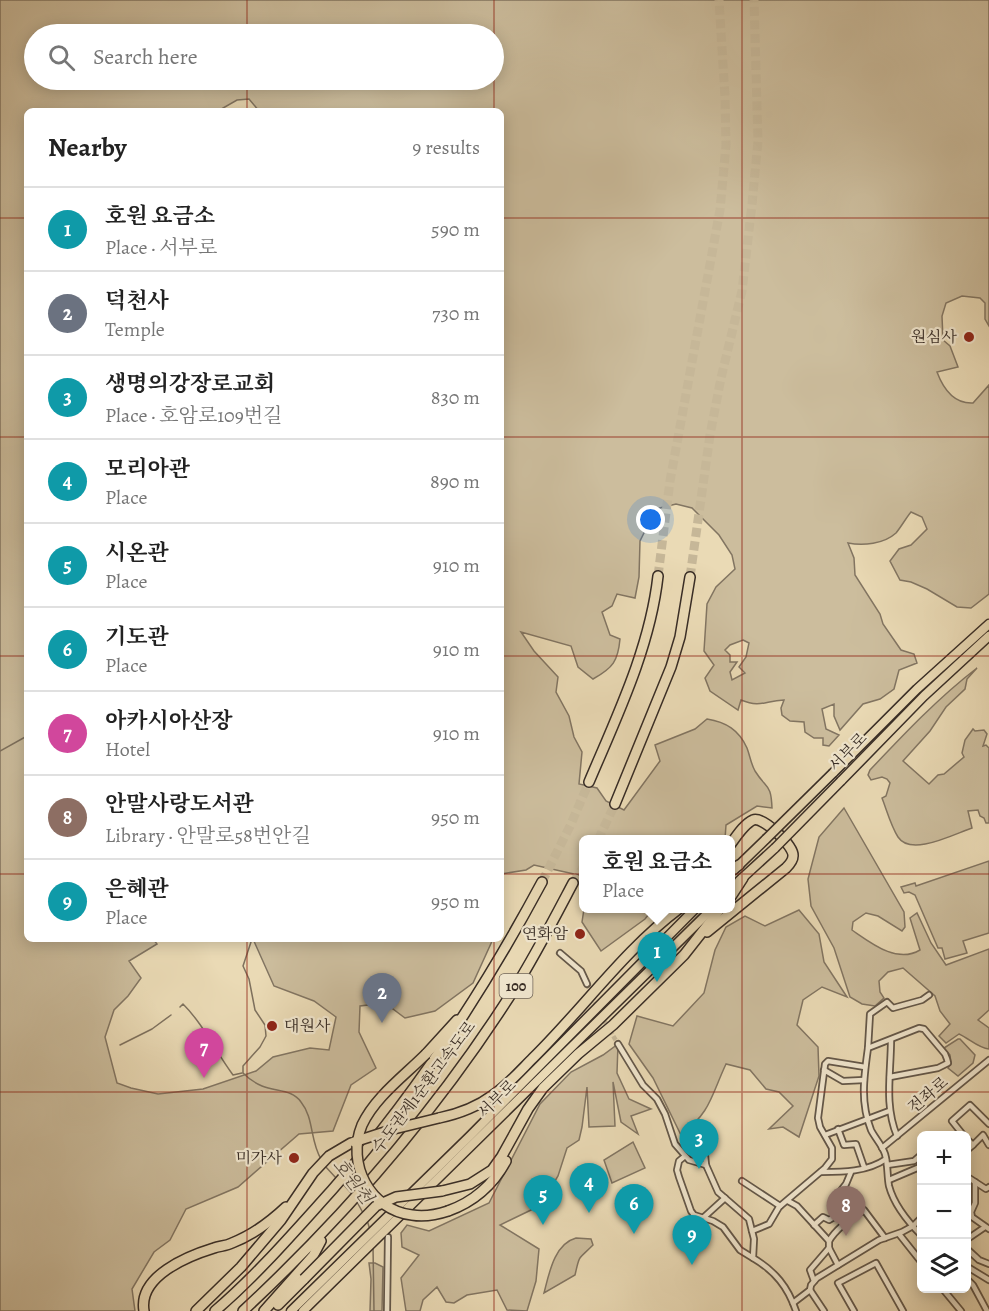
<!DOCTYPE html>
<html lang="en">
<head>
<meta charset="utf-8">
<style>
	:root { --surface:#fff; --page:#f6f6f6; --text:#222; --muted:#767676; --line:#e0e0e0; --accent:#2563eb }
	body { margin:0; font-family:Alegreya,"Noto Serif KR",serif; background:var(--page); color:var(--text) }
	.controls { position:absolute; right:18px; bottom:18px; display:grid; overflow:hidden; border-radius:9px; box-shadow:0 3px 15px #0003 }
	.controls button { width:54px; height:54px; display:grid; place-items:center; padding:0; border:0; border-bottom:2px solid var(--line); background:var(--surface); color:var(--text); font:30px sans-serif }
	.you { position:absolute; left:651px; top:520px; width:21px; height:21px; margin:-15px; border:4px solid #fff; border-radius:50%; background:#1a73e8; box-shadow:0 0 0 9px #1a73e833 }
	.badge { display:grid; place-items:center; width:39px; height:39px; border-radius:50%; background:var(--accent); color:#fff; font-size:20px; font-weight:700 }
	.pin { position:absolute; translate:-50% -50px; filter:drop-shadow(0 2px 3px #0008) }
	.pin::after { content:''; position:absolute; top:32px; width:21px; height:18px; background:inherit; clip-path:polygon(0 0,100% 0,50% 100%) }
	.popup { position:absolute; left:579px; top:835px; width:156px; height:78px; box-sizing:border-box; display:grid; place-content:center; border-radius:9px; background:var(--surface); filter:drop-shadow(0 2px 4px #0005); font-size:20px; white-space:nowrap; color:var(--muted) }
	.popup b { font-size:22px; color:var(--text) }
	.popup::after { content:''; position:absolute; left:50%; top:100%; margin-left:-12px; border:12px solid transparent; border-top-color:var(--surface) }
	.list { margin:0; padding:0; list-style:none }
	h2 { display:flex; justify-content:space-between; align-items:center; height:78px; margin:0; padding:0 24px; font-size:26px }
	h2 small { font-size:20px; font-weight:400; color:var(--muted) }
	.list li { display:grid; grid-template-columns:39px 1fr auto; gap:18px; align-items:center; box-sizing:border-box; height:84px; padding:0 24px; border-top:2px solid var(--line) }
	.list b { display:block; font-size:22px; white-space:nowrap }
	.list p { margin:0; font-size:20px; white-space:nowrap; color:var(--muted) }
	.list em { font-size:20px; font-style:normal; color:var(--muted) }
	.icon { flex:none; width:33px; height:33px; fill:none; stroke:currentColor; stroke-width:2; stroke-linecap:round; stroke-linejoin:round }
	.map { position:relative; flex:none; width:989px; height:1311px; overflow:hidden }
	.search { position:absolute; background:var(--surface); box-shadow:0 3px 15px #0003; left:24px; top:24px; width:480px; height:66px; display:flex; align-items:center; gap:15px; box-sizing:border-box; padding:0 21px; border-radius:33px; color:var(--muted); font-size:22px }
	.panel { position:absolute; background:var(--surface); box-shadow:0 3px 15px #0003; left:24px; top:108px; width:480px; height:834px; border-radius:9px }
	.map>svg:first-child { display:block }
	.green { fill:#ccbd9d; stroke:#827562; stroke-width:1.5; fill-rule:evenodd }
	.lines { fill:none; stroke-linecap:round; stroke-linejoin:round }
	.stream { stroke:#7e715e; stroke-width:1.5 }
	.minor-tunnel { stroke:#c6b798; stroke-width:4.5; stroke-dasharray:4.5 2; stroke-linecap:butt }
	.motorway-tunnel { stroke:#c6b798; stroke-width:9; stroke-dasharray:9 4.5; stroke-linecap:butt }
	.minor-casing { stroke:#64584a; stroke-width:8 }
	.trunk-casing { stroke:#382d26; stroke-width:11 }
	.motorway-casing { stroke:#382d26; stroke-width:12 }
	.minor { stroke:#f1e7cf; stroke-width:4.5 }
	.trunk { stroke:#eadab5; stroke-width:8 }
	.motorway { stroke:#eadab5; stroke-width:9 }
	.trunk-bridge-casing { stroke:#382d26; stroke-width:11; stroke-linecap:butt }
	.motorway-bridge-casing { stroke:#382d26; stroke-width:12; stroke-linecap:butt }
	.trunk-bridge { stroke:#eadab5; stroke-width:8 }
	.motorway-bridge { stroke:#eadab5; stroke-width:9 }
	.grid { fill:none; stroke:#8f2418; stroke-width:1.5; stroke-opacity:0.55 }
	.poi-dot { fill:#8f2418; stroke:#f1e7cf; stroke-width:2 }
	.labels { text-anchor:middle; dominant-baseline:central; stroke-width:4.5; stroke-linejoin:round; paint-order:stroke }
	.shield { fill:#f1e7cf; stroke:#706559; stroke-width:1.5 }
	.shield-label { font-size:15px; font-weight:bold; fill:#382d26 }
	.poi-label { font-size:16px; fill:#382d26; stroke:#f1e7cf; text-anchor:end }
	.street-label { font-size:16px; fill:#382d26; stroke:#f1e7cf }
	.water-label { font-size:18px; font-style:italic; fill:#554a3e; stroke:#f1e7cf }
</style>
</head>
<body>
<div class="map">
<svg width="989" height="1311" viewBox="0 0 989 1311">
	<rect width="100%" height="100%" fill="#eadab5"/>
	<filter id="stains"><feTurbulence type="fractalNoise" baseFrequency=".00333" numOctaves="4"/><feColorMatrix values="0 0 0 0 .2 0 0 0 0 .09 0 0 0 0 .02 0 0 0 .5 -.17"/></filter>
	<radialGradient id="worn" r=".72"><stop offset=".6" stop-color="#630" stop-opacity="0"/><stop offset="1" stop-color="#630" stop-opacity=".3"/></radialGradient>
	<g class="green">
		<path d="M0,0H989V326L985,319V303L980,298L962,296L946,303L942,316L943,340L950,346L958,367L937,372C943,388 954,404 973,403L989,385V594L971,608L957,607L927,589L911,582L900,580L890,561L899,549L911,545L927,529L922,517L911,512C906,518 901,527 896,533C884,544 863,546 848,543L854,558L855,575L880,614L883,624L901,650L914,654L917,663L899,670L894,689L880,699L863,704L840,730L834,716V704L822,709L826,729L839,735L829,746L823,745V738H814L805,732L804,722L790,721L782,715L781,708L784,700C764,701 761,708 741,700L738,710L710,691L705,678L714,665L704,651L707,604L716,587L735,569L732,555L719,535L692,508L676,504L656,509L640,541L639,577L635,598L617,594L612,606L602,612L610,635L620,639C618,661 613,668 593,679L578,667L571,646L521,632L534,651L558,677L556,692L569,716L574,737L582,752L579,784L597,788L606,801L624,810L660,761L655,745L695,729L707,719C726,722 739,730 747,748C750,756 751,764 755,771C767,790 771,783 772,808L757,806L726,825L725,839L584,840L583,876L534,865L526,870L501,874V111H259L249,99L237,100L218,111H27V939H153L157,944L129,961L141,978L128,996L114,1010L105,1037L117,1083L131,1088L158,1094L203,1089L256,1071L273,1057L310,1048L329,1050L336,1017L314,1001L274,986L253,939H493L473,983L435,1011L405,1018L385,1003L360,1006L359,1032L376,1068L351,1085L333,1131L299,1134L238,1187L186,1209L170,1240L154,1252L132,1289L135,1311H0ZM34,34H494V80H34ZM743,640L749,643L746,657L739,667L745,673L732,680L730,672L737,662H730V655L725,650L730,645Z"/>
		<path d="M977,668L967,679L965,689L946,707L930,731L903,761L929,784L938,775L944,774L964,757L962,753L965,740L973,729L975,731L984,730L987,734L983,746L986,745L989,748V823H986L984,818L980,816L978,810L968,811L972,828C954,834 911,857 898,837C891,826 887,811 882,798L886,796L890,783L887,779L882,777L871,780L868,775L870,770C904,734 938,698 977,668Z"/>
		<path d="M844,808L904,912L905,927L902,931L878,916L866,913L853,922L852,930C871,943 897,964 920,950L910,918L917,913L931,943L946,965L989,949V1010L978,1020L989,1028V1049C978,1048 970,1039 959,1034L946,1043L939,1036L950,1024L940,1011L935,996L903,968L888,972L879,981L880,992L884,998L875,1006L862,1004L850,997L834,948L811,906L808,879L819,837Z"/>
		<polygon points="989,861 989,933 963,941 967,953 945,959 942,948 938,948 915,895 909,892 904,893 901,887 915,883 916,886"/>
		<polygon points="584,909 584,908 653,909 645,919 601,951 582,922"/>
		<path d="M799,910L819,934L824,962L847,997L822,987L803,1000L797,1025L818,1047L819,1076L799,1137L783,1127L769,1129L793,1106L779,1092L766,1089L750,1070L726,1064C711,1096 711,1112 681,1135L653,1078L629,1044L637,1016L673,1026L704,993L715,950L726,927L745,916L765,926Z"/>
		<polygon points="958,1039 960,1039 975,1055 973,1063 958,1076 948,1068 951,1063 950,1055 944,1048"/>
		<polygon points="618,1044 617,1073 629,1099 651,1109 631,1116 638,1134 621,1122 613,1082 615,1126 589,1127 587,1087 582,1127 579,1140 567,1148 558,1176 546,1196 531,1210 500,1225 539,1249 536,1281 527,1311 507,1310 497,1290 467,1295 454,1303 446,1302 437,1287 423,1300 420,1311 406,1311 401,1278 419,1255 402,1247 401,1233 407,1225 429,1231 489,1203 540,1104 571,1072 603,1055"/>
		<polygon points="633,1142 645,1168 612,1183 604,1160"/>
		<path d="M576,1238L591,1239L593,1245C577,1261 580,1254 575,1275L544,1293C549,1274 554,1244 576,1238Z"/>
		<polygon points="369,1263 375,1263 383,1267 382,1311 370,1311 371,1279"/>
	</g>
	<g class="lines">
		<g class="stream">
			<polyline points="0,751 27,736"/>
			<path d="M252,939L243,966L249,979L255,1010L265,1025L266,1036L260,1047L243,1066V1073C249,1079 255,1083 262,1086C276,1092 292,1089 301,1102C314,1118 310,1141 321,1159"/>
			<path d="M180,1007L183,1004C204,1025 215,1051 233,1075L242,1073"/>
			<polyline points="120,1045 152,1029 171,1015"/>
			<polyline points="325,1166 336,1178"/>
			<polyline points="342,1183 353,1195"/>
			<polyline points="357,1202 363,1213"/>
			<polyline points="367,1220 370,1230"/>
			<polyline points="373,1246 374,1311"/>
		</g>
		<polyline class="minor-tunnel" points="587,984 602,1017 618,1044"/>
		<g class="motorway-tunnel">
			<polyline points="658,576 670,481 720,210 726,145 725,97 719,0"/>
			<polyline points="690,577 710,435 721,378 742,291 752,204 758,141 754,0"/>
			<polyline points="598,840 615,804"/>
			<polyline points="542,882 571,824 589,782"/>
			<polyline points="573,883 584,866"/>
		</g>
		<defs>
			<g id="minor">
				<polyline points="560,953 581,971 587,984"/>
				<path d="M891,1040C891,1073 884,1105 897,1136"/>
				<path d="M618,1044L643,1085L657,1099L665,1114L675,1144L689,1160L706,1165L718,1192L749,1219L754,1239L753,1258C775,1271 788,1287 796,1311"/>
				<polyline points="868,1048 870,1014 887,1002 893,1008 922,1000 929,995"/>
				<polyline points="824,1070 843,1081 864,1080"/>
				<path d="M890,1077L938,1068L948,1063L947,1059L945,1054L924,1029L919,1028L868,1048C864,1077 860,1102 871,1130C875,1138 882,1145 885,1154C888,1164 887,1176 889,1186C894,1205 908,1222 922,1236"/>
				<polyline points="838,1129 844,1145 856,1144 864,1167"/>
				<polyline points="825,1135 889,1111"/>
				<polyline points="964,1136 952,1121 970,1105 989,1124"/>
				<polyline points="966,1138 973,1145 966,1151"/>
				<polyline points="704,1145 706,1165"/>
				<polyline points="973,1145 983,1135 989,1145"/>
				<polyline points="882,1148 989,1060"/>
				<polyline points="685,1156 679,1161 677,1170 679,1177 691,1211 694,1215 713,1221 723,1227 740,1250 753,1258"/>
				<polyline points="887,1165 914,1161 922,1154"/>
				<path d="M821,1172C843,1172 867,1172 886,1159"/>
				<polyline points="966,1176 986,1189 989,1187"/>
				<polyline points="889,1180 922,1166"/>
				<polyline points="742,1181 780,1206"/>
				<polyline points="975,1182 975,1203 971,1212 972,1217 989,1229"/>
				<polyline points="788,1201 797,1206 829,1241"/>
				<polyline points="703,1218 725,1198"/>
				<polyline points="814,1225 823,1217 829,1220 834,1217 839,1193 846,1184 851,1172"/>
				<polyline points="752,1231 769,1224 779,1207 825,1168 832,1159 832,1148 820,1127 818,1118 825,1064 828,1061 865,1067"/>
				<polyline points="899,1234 922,1263"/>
				<polyline points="966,1240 985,1227"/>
				<polyline points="966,1248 979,1260 989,1264"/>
				<path d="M838,1265L829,1248V1241C836,1229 851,1218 864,1210L885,1238"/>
				<polyline points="966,1266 989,1280"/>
				<polyline points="966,1278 973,1285 987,1311"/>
				<polyline points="814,1281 810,1270 829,1248"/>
				<polyline points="942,1288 961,1311"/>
				<polyline points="810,1290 824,1311"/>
				<polyline points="793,1303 810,1290 811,1285 817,1278 879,1240 902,1232 913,1226 922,1217"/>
				<polyline points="387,1311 388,1237"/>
				<polyline points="854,1311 838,1283 876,1263 903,1311"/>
			</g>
			<g id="trunk">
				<polyline points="833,773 917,689 989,624"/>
				<polyline points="841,781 924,696 989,636"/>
				<polyline points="734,870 766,839"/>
				<polyline points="739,881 775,848"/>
				<polyline points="291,1311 470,1136 696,908"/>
				<polyline points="303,1311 713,908"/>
			</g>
			<g id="motorway">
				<path d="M589,782C617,716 650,648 658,576"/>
				<polyline points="615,804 671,667 680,637 690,577"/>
				<polyline points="730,871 739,865"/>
				<polyline points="730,898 743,878"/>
				<path d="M707,932L786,868C789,865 793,861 793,856C794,846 763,816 753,820C744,824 736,837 730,845"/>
				<polyline points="426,1054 457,1020"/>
				<path d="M439,1118C458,1114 477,1107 493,1095C508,1085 520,1071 533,1058C582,1010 625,949 680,908"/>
				<polyline points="442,1191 470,1184 492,1170 502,1156 528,1109 543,1088 578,1054 613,1025 684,955 721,908"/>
				<path d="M448,1211C473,1202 493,1185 506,1161"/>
				<polyline points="278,1305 304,1279"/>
				<path d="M144,1311C138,1276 188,1256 214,1248C220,1246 226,1246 232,1243C253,1235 270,1222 286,1207"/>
				<polyline points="196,1311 241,1267 281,1220 313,1173 329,1156 351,1143"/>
				<path d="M215,1311C258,1274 294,1232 332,1190C415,1096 483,992 542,882"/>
				<path d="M243,1311C345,1216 438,1109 513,991C535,956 554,919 573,883"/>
				<polyline points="264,1311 313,1256 321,1241"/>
			</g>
		</defs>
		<use href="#minor" class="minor-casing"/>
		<use href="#trunk" class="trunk-casing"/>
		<use href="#motorway" class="motorway-casing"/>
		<use href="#minor" class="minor"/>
		<use href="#trunk" class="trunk"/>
		<use href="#motorway" class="motorway"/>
		<defs>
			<g id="trunk-bridge">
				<polyline points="766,839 833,773"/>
				<polyline points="775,848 841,781"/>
			</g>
			<g id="motorway-bridge">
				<path d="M426,1054C404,1076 375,1097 362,1125C346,1164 370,1210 412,1215C424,1217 436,1215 448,1211"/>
				<polyline points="354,1142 394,1129 439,1118"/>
				<polyline points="304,1279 376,1206 396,1197 442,1191"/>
			</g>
		</defs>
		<use href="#trunk-bridge" class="trunk-bridge-casing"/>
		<use href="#motorway-bridge" class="motorway-bridge-casing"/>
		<use href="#trunk-bridge" class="trunk-bridge"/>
		<use href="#motorway-bridge" class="motorway-bridge"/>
	</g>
	<path class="grid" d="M247,0V34M494,0V111M742,0V1311M247,80V111M0,218H27M501,218H989M0,437H27M501,437H989M0,656H27M501,656H989M0,874H27M501,874H989M247,939V1311M494,939V1311M0,1092H989"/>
	<g class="poi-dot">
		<circle cx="969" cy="337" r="6"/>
		<circle cx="580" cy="934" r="6"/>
		<circle cx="272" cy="1026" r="6"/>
		<circle cx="294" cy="1158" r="6"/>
	</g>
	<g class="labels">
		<rect class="shield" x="499.5" y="974" width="33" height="24" rx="4.5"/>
		<g class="shield-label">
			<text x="516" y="986">100</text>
		</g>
		<g class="poi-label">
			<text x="957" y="337">원심사</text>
			<text x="568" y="934">연화암</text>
			<text x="284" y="1026" text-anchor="start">대원사</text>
			<text x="282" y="1158">미가사</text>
		</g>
		<g class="street-label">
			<text transform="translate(848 752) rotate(-46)">서부로</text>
			<text transform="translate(424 1087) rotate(-53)">수도권제1순환고속도로</text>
			<text transform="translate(928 1095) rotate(-40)">전좌로</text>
			<text transform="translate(497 1099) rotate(-45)">서부로</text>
		</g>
		<g class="water-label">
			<text transform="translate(353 1181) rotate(52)">호원천</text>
		</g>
	</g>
	<rect width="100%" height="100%" filter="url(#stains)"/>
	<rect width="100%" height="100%" fill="url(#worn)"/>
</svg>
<div class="controls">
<button>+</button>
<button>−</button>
<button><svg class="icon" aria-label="layers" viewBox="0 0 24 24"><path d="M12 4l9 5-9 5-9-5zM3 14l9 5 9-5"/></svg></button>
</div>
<div class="you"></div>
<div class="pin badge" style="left:657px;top:982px;background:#0f9aa8">1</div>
<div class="popup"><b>호원 요금소</b>Place</div>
<div class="pin badge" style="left:382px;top:1023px;background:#6b7280">2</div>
<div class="pin badge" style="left:699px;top:1169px;background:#0f9aa8">3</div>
<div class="pin badge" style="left:589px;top:1213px;background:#0f9aa8">4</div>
<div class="pin badge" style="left:543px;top:1225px;background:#0f9aa8">5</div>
<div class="pin badge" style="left:634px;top:1234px;background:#0f9aa8">6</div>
<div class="pin badge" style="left:204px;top:1078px;background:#d1479c">7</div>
<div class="pin badge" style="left:846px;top:1236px;background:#8d6e63">8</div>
<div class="pin badge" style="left:692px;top:1265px;background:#0f9aa8">9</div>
<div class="search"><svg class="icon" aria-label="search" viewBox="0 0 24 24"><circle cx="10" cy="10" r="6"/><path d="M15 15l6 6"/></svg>Search here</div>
<section class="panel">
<h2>Nearby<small>9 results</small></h2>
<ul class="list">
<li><span class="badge" style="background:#0f9aa8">1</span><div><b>호원 요금소</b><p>Place · 서부로</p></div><em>590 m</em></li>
<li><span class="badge" style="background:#6b7280">2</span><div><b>덕천사</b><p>Temple</p></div><em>730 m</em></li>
<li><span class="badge" style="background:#0f9aa8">3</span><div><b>생명의강장로교회</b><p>Place · 호암로109번길</p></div><em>830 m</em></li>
<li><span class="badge" style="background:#0f9aa8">4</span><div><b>모리아관</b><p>Place</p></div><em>890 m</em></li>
<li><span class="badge" style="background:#0f9aa8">5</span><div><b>시온관</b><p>Place</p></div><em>910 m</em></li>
<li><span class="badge" style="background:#0f9aa8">6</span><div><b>기도관</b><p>Place</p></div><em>910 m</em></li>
<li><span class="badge" style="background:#d1479c">7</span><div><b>아카시아산장</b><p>Hotel</p></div><em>910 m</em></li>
<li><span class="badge" style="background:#8d6e63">8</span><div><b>안말사랑도서관</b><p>Library · 안말로58번안길</p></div><em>950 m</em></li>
<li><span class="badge" style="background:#0f9aa8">9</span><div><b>은혜관</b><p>Place</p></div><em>950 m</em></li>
</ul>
</section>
</div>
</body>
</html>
